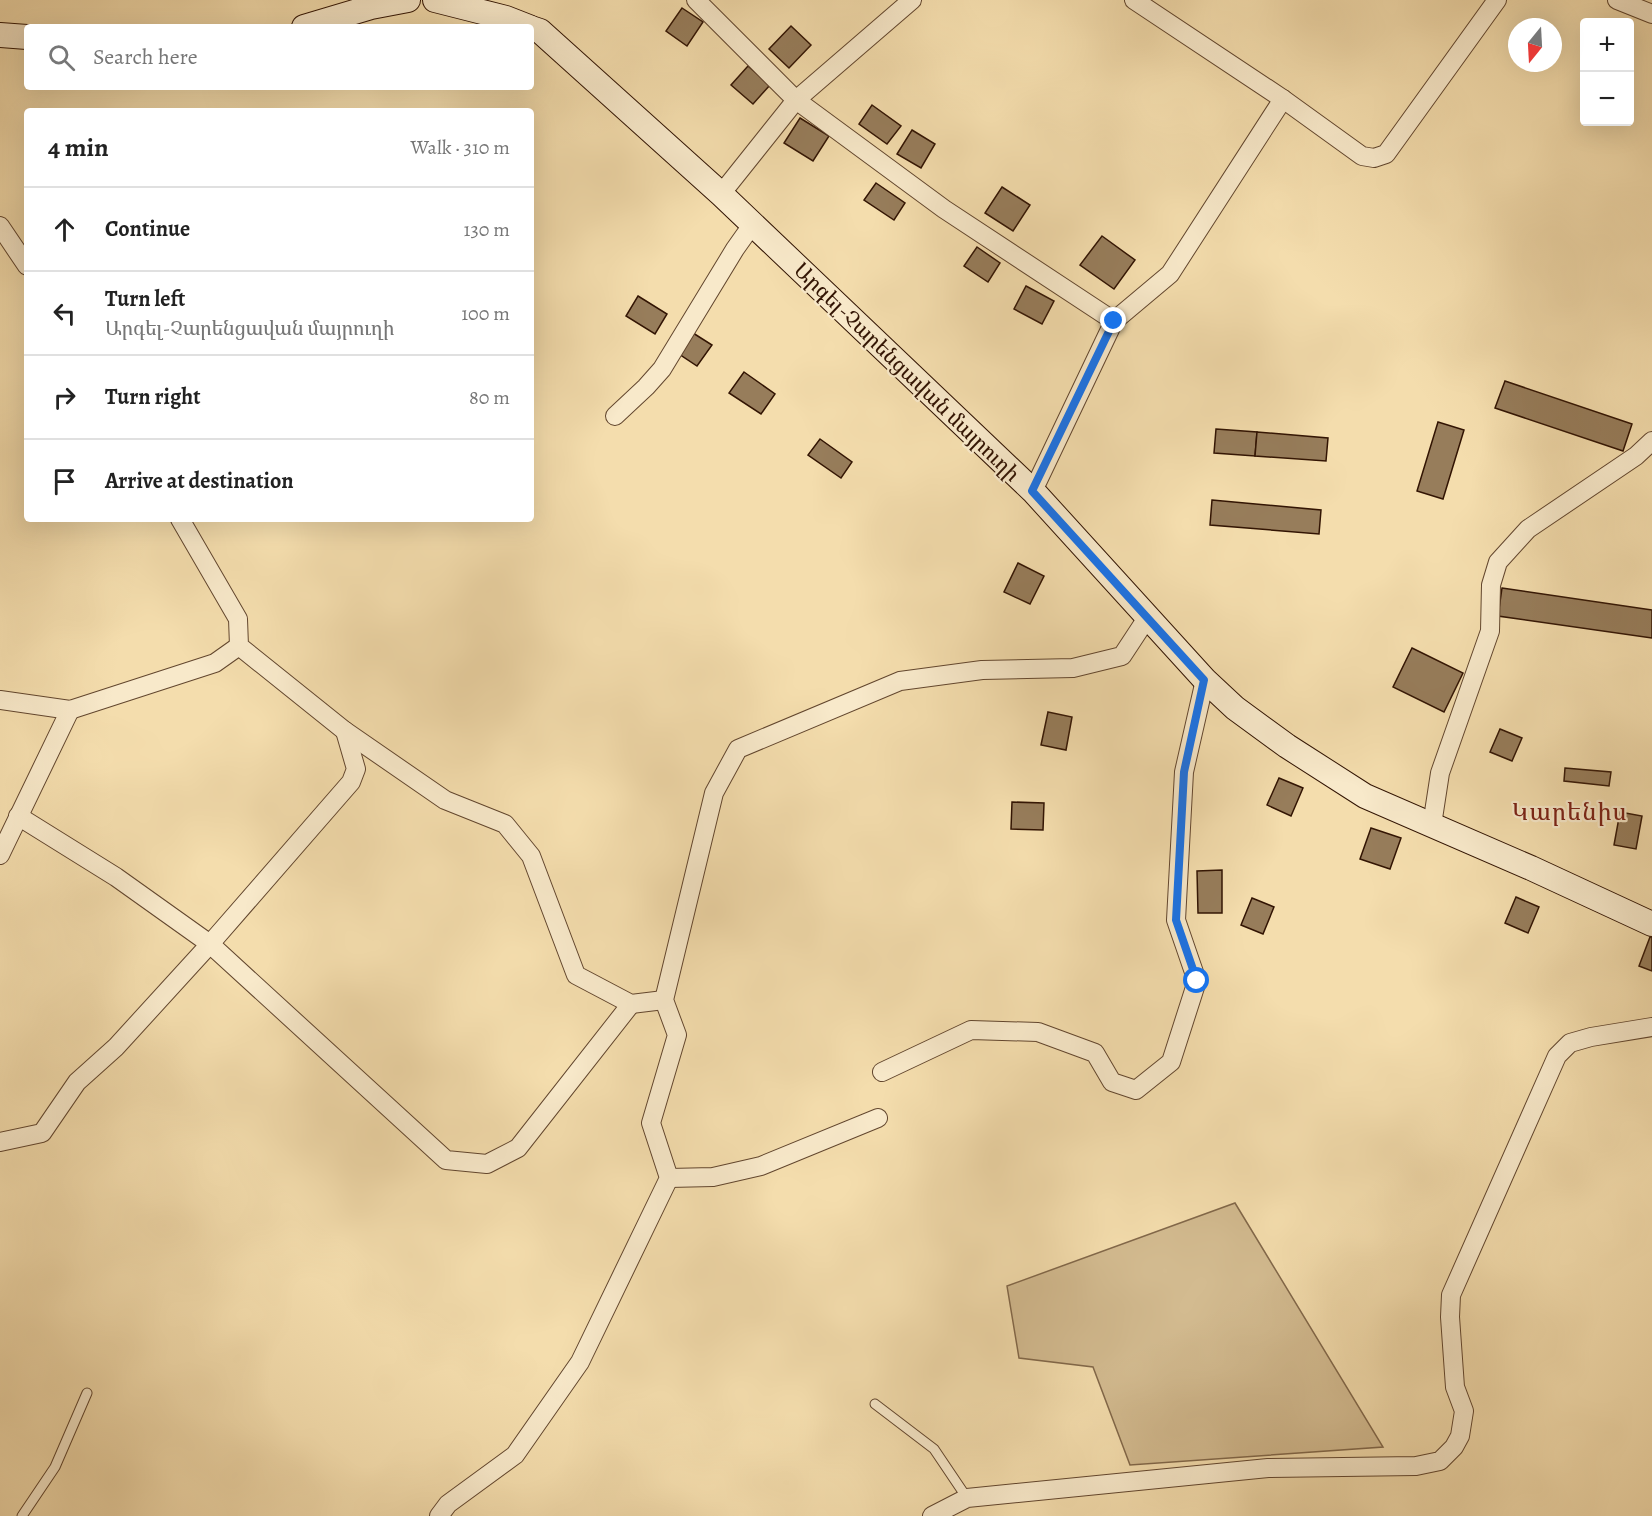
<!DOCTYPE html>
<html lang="en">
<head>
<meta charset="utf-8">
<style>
	:root { --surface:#fff; --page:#f2f2f2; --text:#222; --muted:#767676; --line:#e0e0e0 }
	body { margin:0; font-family:Alegreya,"Noto Serif Armenian",serif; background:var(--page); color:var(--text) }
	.controls { position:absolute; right:18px; top:18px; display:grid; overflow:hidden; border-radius:6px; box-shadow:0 6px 24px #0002 }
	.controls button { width:54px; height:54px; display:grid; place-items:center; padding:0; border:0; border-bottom:2px solid var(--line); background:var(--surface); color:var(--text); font:30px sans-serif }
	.compass { position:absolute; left:1508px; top:18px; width:54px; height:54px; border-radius:50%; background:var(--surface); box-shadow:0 6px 24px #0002; rotate:198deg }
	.stop { position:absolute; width:18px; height:18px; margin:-14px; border:4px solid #1a73e8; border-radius:50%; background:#fff }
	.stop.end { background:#1a73e8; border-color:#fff; box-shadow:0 2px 6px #0008 }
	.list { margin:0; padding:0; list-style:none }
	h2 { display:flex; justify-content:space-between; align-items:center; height:78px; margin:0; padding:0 24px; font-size:26px }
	h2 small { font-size:20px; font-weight:400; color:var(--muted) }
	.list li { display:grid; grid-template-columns:39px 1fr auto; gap:18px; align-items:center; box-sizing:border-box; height:84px; padding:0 24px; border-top:2px solid var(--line) }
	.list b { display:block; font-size:22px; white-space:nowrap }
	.list p { margin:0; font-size:20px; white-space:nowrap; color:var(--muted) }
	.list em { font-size:20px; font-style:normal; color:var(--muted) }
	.icon { flex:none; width:33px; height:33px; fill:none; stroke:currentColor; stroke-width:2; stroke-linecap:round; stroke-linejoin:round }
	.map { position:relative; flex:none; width:1652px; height:1516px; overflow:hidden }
	.search { position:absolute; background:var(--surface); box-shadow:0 6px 24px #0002; left:24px; top:24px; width:510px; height:66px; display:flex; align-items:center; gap:15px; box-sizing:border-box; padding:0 21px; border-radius:6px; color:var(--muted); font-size:22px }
	.panel { position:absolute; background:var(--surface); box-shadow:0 6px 24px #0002; left:24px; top:108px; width:510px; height:414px; border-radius:6px }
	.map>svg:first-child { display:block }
	.green { fill:#d3bb90; stroke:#82684a; stroke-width:1.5 }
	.building { fill:#977d5b; stroke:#321403; stroke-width:1.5 }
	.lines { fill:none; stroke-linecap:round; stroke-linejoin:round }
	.lane-casing { stroke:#62462e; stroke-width:11 }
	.street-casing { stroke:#62462e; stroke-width:20 }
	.secondary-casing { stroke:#321403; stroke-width:26 }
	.lane { stroke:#f8e9ca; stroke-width:9 }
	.street { stroke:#f8e9ca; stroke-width:18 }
	.secondary { stroke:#f8e9ca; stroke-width:24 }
	.route { stroke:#1a73e8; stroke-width:8 }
	.labels { text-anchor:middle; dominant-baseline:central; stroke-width:4.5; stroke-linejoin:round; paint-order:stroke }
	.street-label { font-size:21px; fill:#321403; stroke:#f8e9ca }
	.quarter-label { font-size:24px; letter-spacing:1.5px; fill:#7a1f14; stroke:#f8e9ca }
</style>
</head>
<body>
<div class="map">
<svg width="1652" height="1516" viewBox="0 0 1652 1516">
	<rect width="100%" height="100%" fill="#f4ddad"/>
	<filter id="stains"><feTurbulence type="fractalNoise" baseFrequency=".00333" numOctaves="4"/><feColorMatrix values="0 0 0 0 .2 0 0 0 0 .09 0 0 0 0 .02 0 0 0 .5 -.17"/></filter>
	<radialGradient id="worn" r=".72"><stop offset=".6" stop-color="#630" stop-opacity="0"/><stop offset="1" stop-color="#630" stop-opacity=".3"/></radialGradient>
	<polygon class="green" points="1235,1203 1383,1447 1130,1465 1093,1367 1019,1358 1007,1286"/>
	<g class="building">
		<polygon points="682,8 703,22 687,46 666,31"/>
		<polygon points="791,26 811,45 789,68 769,49"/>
		<polygon points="748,66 770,85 753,104 731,85"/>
		<polygon points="872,105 901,126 887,144 859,124"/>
		<polygon points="800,118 829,136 813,161 784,143"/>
		<polygon points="912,130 935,144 921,168 897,154"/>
		<polygon points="876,183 905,203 894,220 864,200"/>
		<polygon points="1002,187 1030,205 1013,231 985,213"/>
		<polygon points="1102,236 1135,260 1114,289 1080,265"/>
		<polygon points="977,247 1000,263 988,282 964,266"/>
		<polygon points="1026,286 1054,301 1042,324 1014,309"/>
		<polygon points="638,296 667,314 655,334 626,316"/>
		<polygon points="693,333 712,345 697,366 679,354"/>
		<polygon points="744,372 775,394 761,414 729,393"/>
		<polygon points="1505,381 1632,424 1623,451 1495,408"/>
		<polygon points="1438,422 1464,430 1443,499 1417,491"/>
		<polygon points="1216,429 1257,432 1255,456 1214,453"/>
		<polygon points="1257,432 1328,438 1326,461 1255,456"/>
		<polygon points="820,439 852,462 841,478 808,455"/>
		<polygon points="1212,500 1321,510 1319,534 1210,525"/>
		<polygon points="1018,563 1044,576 1030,604 1004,592"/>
		<polygon points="1502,588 1652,610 1652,638 1498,616"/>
		<polygon points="1412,648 1463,673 1444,712 1393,687"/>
		<polygon points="1048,712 1072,717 1066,750 1041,745"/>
		<polygon points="1500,729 1522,738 1512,761 1490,752"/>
		<polygon points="1565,768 1611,772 1609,786 1564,781"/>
		<polygon points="1279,778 1303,788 1291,816 1267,805"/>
		<polygon points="1012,802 1044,803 1043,830 1011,829"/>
		<polygon points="1620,812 1642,816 1636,849 1614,845"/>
		<polygon points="1371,828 1401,838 1390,869 1360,859"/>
		<polygon points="1222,870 1222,913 1198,913 1197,871"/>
		<polygon points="1516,897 1539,907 1528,933 1505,923"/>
		<polygon points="1252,898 1274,907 1263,934 1241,925"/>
		<polygon points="1650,937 1652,937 1652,971 1639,966"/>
	</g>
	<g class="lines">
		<defs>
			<g id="lane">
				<polyline points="875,1404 934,1449 967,1498"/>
				<polyline points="22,1516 55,1467 87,1393"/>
			</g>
			<g id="street">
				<polyline points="696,0 796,100 944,209 1114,321"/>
				<polyline points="1134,0 1283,99 1362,156 1374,158 1386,154 1497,0"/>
				<polyline points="1617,0 1652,14"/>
				<polyline points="721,194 796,100 912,0"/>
				<polyline points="0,226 27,266"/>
				<polyline points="615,416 646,387 662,369 735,249 752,225"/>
				<polyline points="1033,491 1114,321 1170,274 1283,99"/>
				<polyline points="180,519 238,619 239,646 345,731 445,800 505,824 531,856 576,975 631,1004 664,1000"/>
				<polyline points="0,700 70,710 215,663 239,646"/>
				<polyline points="18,816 116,877 210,944 446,1160 487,1164 518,1148 631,1004"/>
				<polyline points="1432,825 1440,773 1490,631 1491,585 1498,562 1528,529 1636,456 1652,441"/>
				<polyline points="0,855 70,710"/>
				<polyline points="882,1072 971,1030 1038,1032 1095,1053 1112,1082 1136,1090 1171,1062 1197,981 1176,920 1184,772 1205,680"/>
				<polyline points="0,1142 42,1133 77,1082 116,1047 210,944 351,782 356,769 345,731"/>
				<polyline points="669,1178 713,1177 761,1166 878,1118"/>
				<polyline points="439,1516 448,1504 515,1455 580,1362 669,1178 651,1123 677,1035 664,1000 714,793 738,749 900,681 982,670 1073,668 1122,656 1147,618"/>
				<polyline points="932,1516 967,1498 1268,1468 1416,1466 1440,1461 1454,1447 1460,1436 1464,1411 1455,1387 1450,1317 1451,1295 1557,1056 1570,1043 1591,1037 1652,1027"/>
			</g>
			<g id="secondary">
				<polyline points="435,0 506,18 529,27"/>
				<polyline points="304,27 371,7 408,0"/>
				<polyline points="531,28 540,31 721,194 1033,491 1205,680 1235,708 1287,746 1365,796 1531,868 1652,924"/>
				<polyline points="0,35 27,37"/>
			</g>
		</defs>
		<use href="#lane" class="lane-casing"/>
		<use href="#street" class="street-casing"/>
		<use href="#secondary" class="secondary-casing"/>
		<use href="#lane" class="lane"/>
		<use href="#street" class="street"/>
		<use href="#secondary" class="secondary"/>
	</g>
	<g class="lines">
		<polyline class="route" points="1114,321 1032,491 1204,680 1184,772 1176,920 1197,981"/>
	</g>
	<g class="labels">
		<g class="street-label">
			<text transform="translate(907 372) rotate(44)">Արգել-Չարենցավան մայրուղի</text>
		</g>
		<g class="quarter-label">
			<text x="1570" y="812">Կարենիս</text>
		</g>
	</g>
	<rect width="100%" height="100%" filter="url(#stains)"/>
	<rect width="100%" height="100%" fill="url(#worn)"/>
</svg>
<div class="controls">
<button>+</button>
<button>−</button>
</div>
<svg class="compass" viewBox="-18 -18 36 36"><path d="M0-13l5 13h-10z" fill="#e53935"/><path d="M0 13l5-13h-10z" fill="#767676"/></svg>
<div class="stop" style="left:1197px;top:981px"></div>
<div class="stop end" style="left:1114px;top:321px"></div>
<div class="search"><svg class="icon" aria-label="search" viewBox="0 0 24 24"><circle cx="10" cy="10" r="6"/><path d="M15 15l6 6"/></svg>Search here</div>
<section class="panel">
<h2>4 min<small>Walk · 310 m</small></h2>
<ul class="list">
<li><svg class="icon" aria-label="ahead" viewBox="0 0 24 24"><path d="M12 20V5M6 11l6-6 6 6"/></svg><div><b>Continue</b></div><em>130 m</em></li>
<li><svg class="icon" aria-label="left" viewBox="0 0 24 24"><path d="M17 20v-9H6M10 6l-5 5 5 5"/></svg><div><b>Turn left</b><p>Արգել-Չարենցավան մայրուղի</p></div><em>100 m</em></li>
<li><svg class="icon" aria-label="right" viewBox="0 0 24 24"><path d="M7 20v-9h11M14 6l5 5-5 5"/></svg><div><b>Turn right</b></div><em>80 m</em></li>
<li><svg class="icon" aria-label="arrive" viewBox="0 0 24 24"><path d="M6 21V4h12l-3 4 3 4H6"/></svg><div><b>Arrive at destination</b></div></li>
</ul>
</section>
</div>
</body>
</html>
